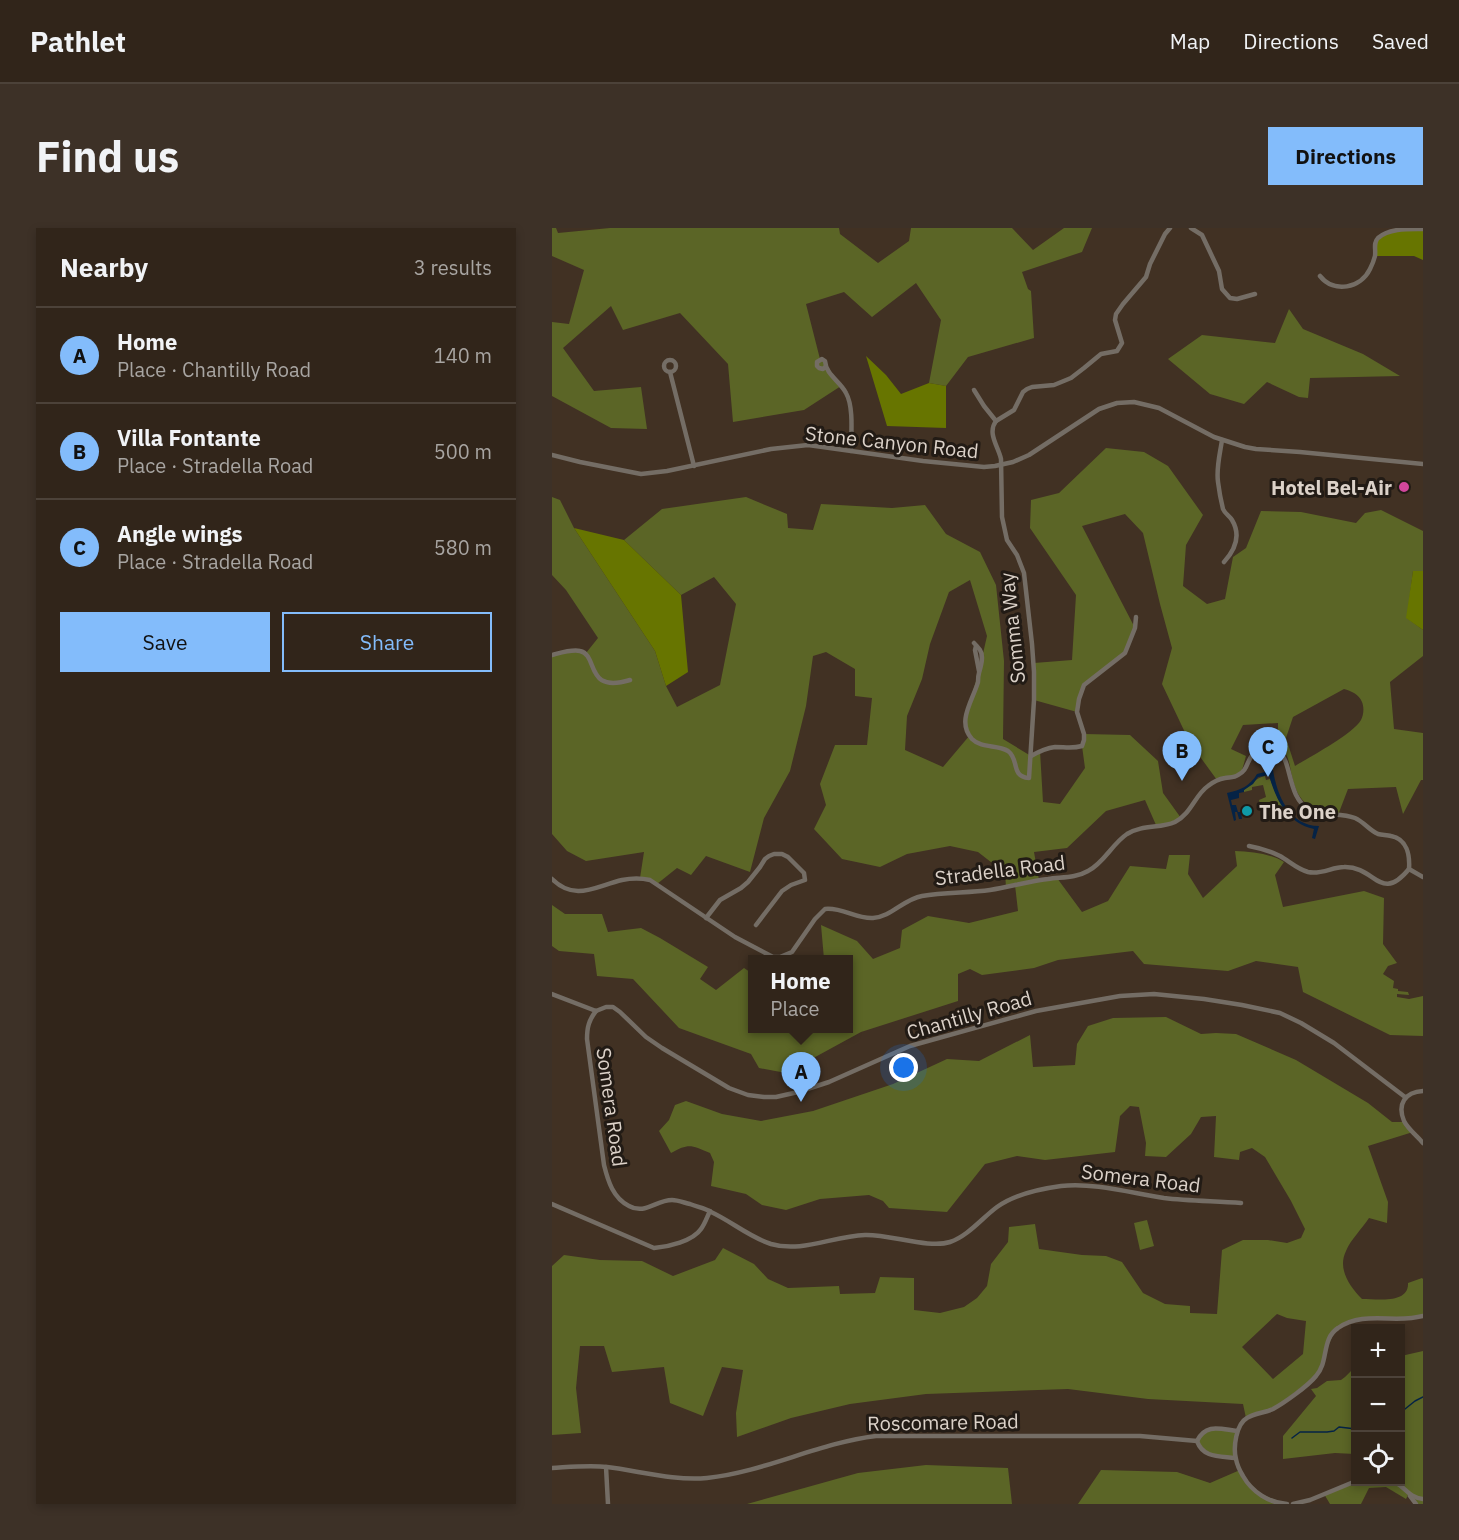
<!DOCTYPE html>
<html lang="en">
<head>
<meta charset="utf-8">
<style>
	:root { --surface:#31251a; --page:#3d3127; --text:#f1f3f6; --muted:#a8a5a2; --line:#4c4239; --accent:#83bcfb }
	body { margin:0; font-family:"IBM Plex Sans",sans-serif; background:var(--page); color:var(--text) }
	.controls { position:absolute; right:18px; bottom:18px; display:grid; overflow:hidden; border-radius:0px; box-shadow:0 3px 9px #0003 }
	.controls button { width:54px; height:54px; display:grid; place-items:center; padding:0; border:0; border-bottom:2px solid var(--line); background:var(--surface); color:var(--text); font:30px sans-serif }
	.you { position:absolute; left:352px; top:840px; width:21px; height:21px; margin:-15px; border:4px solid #fff; border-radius:50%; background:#1a73e8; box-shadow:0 0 0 9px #1a73e833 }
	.badge { display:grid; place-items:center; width:39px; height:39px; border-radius:50%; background:var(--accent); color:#111; font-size:20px; font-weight:700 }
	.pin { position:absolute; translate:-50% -50px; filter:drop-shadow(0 2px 3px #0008) }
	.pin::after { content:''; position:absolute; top:32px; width:21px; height:18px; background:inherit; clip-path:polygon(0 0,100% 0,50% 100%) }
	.popup { position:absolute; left:196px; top:727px; width:105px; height:78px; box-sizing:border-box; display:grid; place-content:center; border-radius:0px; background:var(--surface); filter:drop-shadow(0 2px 4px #0005); font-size:20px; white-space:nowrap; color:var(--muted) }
	.popup b { font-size:22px; color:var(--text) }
	.popup::after { content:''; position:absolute; left:50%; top:100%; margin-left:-12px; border:12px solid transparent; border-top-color:var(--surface) }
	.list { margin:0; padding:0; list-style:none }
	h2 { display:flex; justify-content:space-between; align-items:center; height:78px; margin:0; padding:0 24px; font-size:26px }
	h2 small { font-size:20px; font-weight:400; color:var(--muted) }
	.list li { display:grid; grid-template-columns:39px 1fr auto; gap:18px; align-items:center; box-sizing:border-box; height:96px; padding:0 24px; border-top:2px solid var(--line) }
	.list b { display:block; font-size:22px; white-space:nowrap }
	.list p { margin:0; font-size:20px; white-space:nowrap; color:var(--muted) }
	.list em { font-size:20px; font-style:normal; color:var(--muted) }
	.actions { display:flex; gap:12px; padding:18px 24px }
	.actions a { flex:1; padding:14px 0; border:2px solid var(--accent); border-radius:0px; text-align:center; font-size:21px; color:var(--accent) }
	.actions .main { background:var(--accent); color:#111 }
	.icon { flex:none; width:33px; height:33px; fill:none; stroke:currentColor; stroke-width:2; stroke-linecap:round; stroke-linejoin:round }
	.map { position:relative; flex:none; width:871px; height:1276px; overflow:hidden; border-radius:0px }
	header { display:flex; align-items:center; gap:36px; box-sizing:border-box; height:84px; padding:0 30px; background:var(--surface); border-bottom:2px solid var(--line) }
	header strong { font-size:28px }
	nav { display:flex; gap:33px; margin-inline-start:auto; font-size:21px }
	.intro { display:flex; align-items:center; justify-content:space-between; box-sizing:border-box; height:144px; padding:0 36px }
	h1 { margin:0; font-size:42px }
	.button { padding:15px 27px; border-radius:0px; background:var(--accent); color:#111; font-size:21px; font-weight:700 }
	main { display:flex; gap:36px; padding:0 36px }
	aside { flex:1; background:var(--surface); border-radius:0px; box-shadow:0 3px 9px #0003 }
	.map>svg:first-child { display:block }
	.green { fill:#5b6526; fill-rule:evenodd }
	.forest { fill:#677500 }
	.water { fill:#052346 }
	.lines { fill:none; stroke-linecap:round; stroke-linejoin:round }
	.stream { stroke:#052346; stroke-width:1.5 }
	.street { stroke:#746d65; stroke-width:4.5 }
	.hotel-dot { fill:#d1479c; stroke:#221b15; stroke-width:2 }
	.culture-dot { fill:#0f9aa8; stroke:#221b15; stroke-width:2 }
	.labels { text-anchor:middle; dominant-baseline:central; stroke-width:6; stroke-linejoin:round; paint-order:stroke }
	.street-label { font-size:20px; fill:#dcd2c9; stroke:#221b15 }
	.poi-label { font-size:20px; font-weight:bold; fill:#dcd2c9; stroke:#221b15; text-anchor:end }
</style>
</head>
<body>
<header>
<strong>Pathlet</strong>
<nav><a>Map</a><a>Directions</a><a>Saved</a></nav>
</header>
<div class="intro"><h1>Find us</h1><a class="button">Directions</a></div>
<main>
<aside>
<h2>Nearby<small>3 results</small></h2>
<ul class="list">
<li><span class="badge">A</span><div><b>Home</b><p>Place · Chantilly Road</p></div><em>140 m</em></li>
<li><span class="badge">B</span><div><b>Villa Fontante</b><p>Place · Stradella Road</p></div><em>500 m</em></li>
<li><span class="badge">C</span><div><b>Angle wings</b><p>Place · Stradella Road</p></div><em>580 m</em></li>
</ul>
<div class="actions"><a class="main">Save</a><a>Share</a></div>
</aside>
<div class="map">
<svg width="871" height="1276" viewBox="0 0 871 1276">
	<rect width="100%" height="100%" fill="#413123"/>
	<g class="green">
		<polygon points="0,0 4,0 6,5 58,0 287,0 288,6 326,35 357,13 359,0 460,0 481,22 512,0 540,0 530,24 470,44 476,61 479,63 482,110 416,129 394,158 377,155 389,92 364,55 320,89 292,64 254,76 268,131 274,136 289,158 252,182 181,194 176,136 128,85 71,102 59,78 11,120 42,163 89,159 95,201 59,200 0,168 0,94 17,96 32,42 0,28"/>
		<polygon points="737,81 751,101 811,126 848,148 758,150 756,170 747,169 715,154 692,176 658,166 616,131 650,107 723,115"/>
		<path d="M554,220L592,224L616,238L651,287L634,317L631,358L655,376L673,371L681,329L694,320L709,283L749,284L804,295L813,285L829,282L871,303V343H861L855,390L871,402V428L838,454L842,501L871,505V552H869L851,586L844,559L796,561L786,587L774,586L773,583C753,581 744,567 740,548C738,541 738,532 733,525C731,523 728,521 726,519V495L691,497L679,521L694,528L689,546L665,552L638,515L610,456L620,420L608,376L591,305L573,286L530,298L583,400L573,425L532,457L525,484L482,472V435L520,432L524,367L478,300L479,272L507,265ZM792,461C799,463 807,466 810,474C812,479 812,486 809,492C800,507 759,528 743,538L734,510L741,489Z"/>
		<path d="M0,269L8,272L22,300L103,423L114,458L125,479L168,457L184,376L162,349L129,367L72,312L110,281L194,269L235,286L236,300L261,302L269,276L340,280L373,277L394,306L428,324L444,357L452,433L451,511L479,528L488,523L491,574L508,576L533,540L530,518L532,506L578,507L606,533L611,565L629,590L621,595L604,597L593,572L554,583L515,620L482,624L487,652L505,650L530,684L556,673L578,638L614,641L617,627H638L636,646L651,670L685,638L683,623C700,624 717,625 732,634L723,647L731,679L812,663L832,670L831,716L845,735L836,738L831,746L842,753L841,760L846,761V763L856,764L857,767L845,766V769L857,771L871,768V808L838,807L751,764L746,739L704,733L676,743L592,736L581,723L506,732L482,740L430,747L418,741L406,746V773L309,804L234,845L207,840L199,826L127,800L81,751L45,748L42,726L7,723L0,718V677L13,686H50L56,704L89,700L108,710L156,739L148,751L164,762L192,740L201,746V800H297V732L272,731L269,697L305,713L321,731L348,720L350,702L376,688L417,695L466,683L463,657L454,659L453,645L426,624L398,618L355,626L328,639L290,631L262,601L274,577L268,556L283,517H315L320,470L303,468V441L274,424L261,428L254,478L238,543L212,590L198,644L154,628L139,647L125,640L105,656L88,650L92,624L34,633L15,623L0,606V427L21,423L34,425L46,410L14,362L0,347ZM418,352L435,408L427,443L415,483L414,502L418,507L391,539L353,522L355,488L370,451L378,416L397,364Z"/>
		<path d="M713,548L714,552L718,551L726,571L735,586L733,593L710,585L707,572L714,569L711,557L700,559V562L692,564V562C701,556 703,550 713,548Z"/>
		<path d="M614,789L649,806L664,805L684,806L744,832L816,875L840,894H853L861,904L816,918L836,974L835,995L817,990C810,1001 799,1011 794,1023C785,1041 798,1059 810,1071C825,1071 857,1076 856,1055L870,1050L871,1051V1088L800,1093L782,1104L764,1148L721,1181L694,1190L691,1176L596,1171L516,1161L374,1166L298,1176L239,1190L185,1209L184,1185L191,1142L170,1139L151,1188L118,1175L112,1139L60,1144L52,1118H28L24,1160L29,1205L0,1207V1038L12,1027L48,1032L90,1033L121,1048L163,1032L171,1020L202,1036L216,1051L236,1060L287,1058L288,1066L323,1065L328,1049L362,1050V1082L388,1085L412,1079L425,1070L435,1058L439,1036L456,1014L457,999L483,996L487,1021L530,1027L554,1028L570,1034L591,1065L613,1076L638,1078V1085L665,1086L670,1022L691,1012H716L735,1015L749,1010L753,1001L739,973L713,929L700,920L688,924L687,932L662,929L664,888L649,889L639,906L614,929L593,928L594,915L587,879L578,878L568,888L563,924L493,932L465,928L433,936L395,984L337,980L331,973L317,967L268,971L234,982L210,977L194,966L159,958L162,934L158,925C139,917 137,915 119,925L107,903L117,892L123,877L134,873L170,886L209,893L261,883L341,856L395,831L427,833L478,807L481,839L523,837L525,816L536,798L561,790ZM725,1086L735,1090L754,1093L751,1126L721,1151L690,1119Z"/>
		<polygon points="595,992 602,1018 588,1022 582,995"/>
		<polygon points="871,1123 871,1276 864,1276 856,1267 854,1271 834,1259 817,1260 809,1276 778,1276 772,1266 804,1254 848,1254 849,1128"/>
		<polygon points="803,1139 803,1226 783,1225 731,1231 731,1208 764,1168 759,1161 765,1160 775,1153 789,1152 793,1149"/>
		<polygon points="654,1201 685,1203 683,1230 657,1226 645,1213"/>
		<polygon points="374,1237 456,1240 460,1276 195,1276 306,1245"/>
		<path d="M549,1242L625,1244L658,1255L688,1242C701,1265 712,1268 735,1276H526Z"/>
	</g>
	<g class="forest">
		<polygon points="871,0 871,32 862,28 823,28 823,19 828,8 847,1"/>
		<polygon points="314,128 334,147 349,166 377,155 394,158 394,200 335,198"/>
		<polygon points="22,300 72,312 129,367 136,444 114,458 103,423"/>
		<polygon points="861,343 871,343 871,402 854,390"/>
	</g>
	<path class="water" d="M721,542C725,568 738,598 767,598L763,611L760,610L762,601C735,595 724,572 717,547L706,549L701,556L692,562V564L687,565V570L679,572L680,577H684L686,584H689L690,591H687L685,584H683L684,592L682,593L675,565C689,562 698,558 705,546Z"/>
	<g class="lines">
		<g class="stream">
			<polyline points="848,1185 863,1173 871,1169"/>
			<polyline points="740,1210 748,1204 775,1204 782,1203 787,1199 804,1201"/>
		</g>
		<g class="street">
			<polyline points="639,0 650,7 667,43 670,61 678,70 685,71 703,66"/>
			<path d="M768,48C782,66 809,60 818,41C820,37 822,32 823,28C824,21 821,15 826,10C837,0 857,1 871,1"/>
			<circle cx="118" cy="138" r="6"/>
			<path d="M273,139L271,141L267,140L265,138V134L270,131L273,133C274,147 288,153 294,165C302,179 299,207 299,223"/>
			<polyline points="118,144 142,238"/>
			<polyline points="422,162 432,178 444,193"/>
			<polyline points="444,193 462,182 471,164 475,161 480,159 502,157 519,150 532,140 549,126 565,123 570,115 563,92 564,86 571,76 594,49 598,36 613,6 618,0"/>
			<path d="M670,212C668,226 664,240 666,254C667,262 669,273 671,281C673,286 678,288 680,292C689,307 683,322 672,334"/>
			<polyline points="0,227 28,234 89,246 115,243 219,221 256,217 371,233 432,239 443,238 461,234 477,227 547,181 565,175 582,174 607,180 662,209 693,219 704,221 748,224 871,236"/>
			<path d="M422,415C424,417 426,419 428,422C432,428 429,438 427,445C426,448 426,451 426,454C421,472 404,494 420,511C430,521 445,516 456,523C468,532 458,548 477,550L482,472V444L480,416L472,345L465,327L455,312L450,289L449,231C446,218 435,205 444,193"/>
			<polyline points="424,418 423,422 427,443"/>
			<path d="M0,427C8,425 20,421 28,423C47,427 32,466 78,452"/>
			<path d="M479,528C486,524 495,520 503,519C513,519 520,521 530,518L532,512V506L525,484L527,471L532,457L573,425L583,400L584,389"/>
			<path d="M697,618C708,620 718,623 728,628C737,633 745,641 756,644C769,647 780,639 792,639C824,638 828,676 857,641"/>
			<path d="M0,651C23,674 44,658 70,652C80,650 89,650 98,652L183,709L221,729H228L240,724L263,691L273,681C290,679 304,691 321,690C339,689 352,671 370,668C392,664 416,665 438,662C458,659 477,653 496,651C510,649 524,650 536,643C552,635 560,616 575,606C591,596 608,601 623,594C639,586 643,567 656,558C661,554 667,551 673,550C677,549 682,550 686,547C700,540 691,527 713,519C717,520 722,521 726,523C741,533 734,569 758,582C772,589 789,584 803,590C812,594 817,602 826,606C830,607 835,607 839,608C855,611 858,627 857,641L871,649"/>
			<polyline points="154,690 168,672 189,660 196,654 208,639 213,631 217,628 222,626 230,626 236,629 252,645 253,652 239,657 230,663 204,697"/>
			<polyline points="0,766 44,783 54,779 61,779 68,784 94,809 110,820 177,860 196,867 212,869 224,869 246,864 277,854 358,818 484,783 568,768 602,766 652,771 690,777 728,785 749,795 782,815 853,869"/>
			<path d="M44,783C37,792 35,799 35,811L52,937C56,953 61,970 77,978C93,987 104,972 120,972C126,972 133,975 138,976C145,979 153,980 159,984C179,993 197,1009 219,1016C250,1025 281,1008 313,1007C337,1006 377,1021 398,1014C416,1008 430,990 445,979C463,966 487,961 509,958C540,954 580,965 612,970C637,973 663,973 689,975"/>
			<path d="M871,863C853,864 845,876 852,893C856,901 865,908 871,915"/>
			<path d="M0,976L102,1020C116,1019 141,1013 149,1001C153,996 155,989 158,983"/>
			<path d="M645,1213C651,1230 667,1228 683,1230"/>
			<path d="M645,1213C654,1195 668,1201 685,1203"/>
			<polyline points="54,1239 56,1276"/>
			<path d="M0,1240C18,1239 37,1237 55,1239C88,1243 121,1253 155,1250C213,1244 266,1215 324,1208H588L645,1213"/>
			<path d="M843,1254C854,1260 856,1269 871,1271"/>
			<polyline points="858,1268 864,1276"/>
			<path d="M735,1276C717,1275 700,1264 691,1248C688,1243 685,1237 684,1231C681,1220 684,1196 695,1190C702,1185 713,1185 721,1181C732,1175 756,1158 764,1148C777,1134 769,1111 786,1100C812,1082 843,1096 871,1088"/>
			<polyline points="741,1276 758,1272 804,1253"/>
		</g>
	</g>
	<circle class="hotel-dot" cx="852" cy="259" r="6"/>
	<circle class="culture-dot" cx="695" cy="583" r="6"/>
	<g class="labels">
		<g class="street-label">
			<text transform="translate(340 214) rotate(6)">Stone Canyon Road</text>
			<text transform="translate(460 400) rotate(-96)">Somma Way</text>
			<text transform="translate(448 642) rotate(-7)">Stradella Road</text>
			<text transform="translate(417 787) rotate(-16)">Chantilly Road</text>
			<text transform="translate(60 879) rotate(82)">Somera Road</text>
			<text transform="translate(589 950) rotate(7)">Somera Road</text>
			<text transform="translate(391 1194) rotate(-1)">Roscomare Road</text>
		</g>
		<g class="poi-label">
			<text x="840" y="259">Hotel Bel-Air</text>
			<text x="707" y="583" text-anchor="start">The One</text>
		</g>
	</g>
</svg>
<div class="controls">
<button>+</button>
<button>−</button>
<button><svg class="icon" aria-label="locate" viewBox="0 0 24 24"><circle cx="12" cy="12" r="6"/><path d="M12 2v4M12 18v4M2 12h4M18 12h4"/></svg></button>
</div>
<div class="you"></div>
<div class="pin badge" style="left:249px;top:874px">A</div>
<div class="popup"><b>Home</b>Place</div>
<div class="pin badge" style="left:630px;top:553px">B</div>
<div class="pin badge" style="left:716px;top:549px">C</div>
</div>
</main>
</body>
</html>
